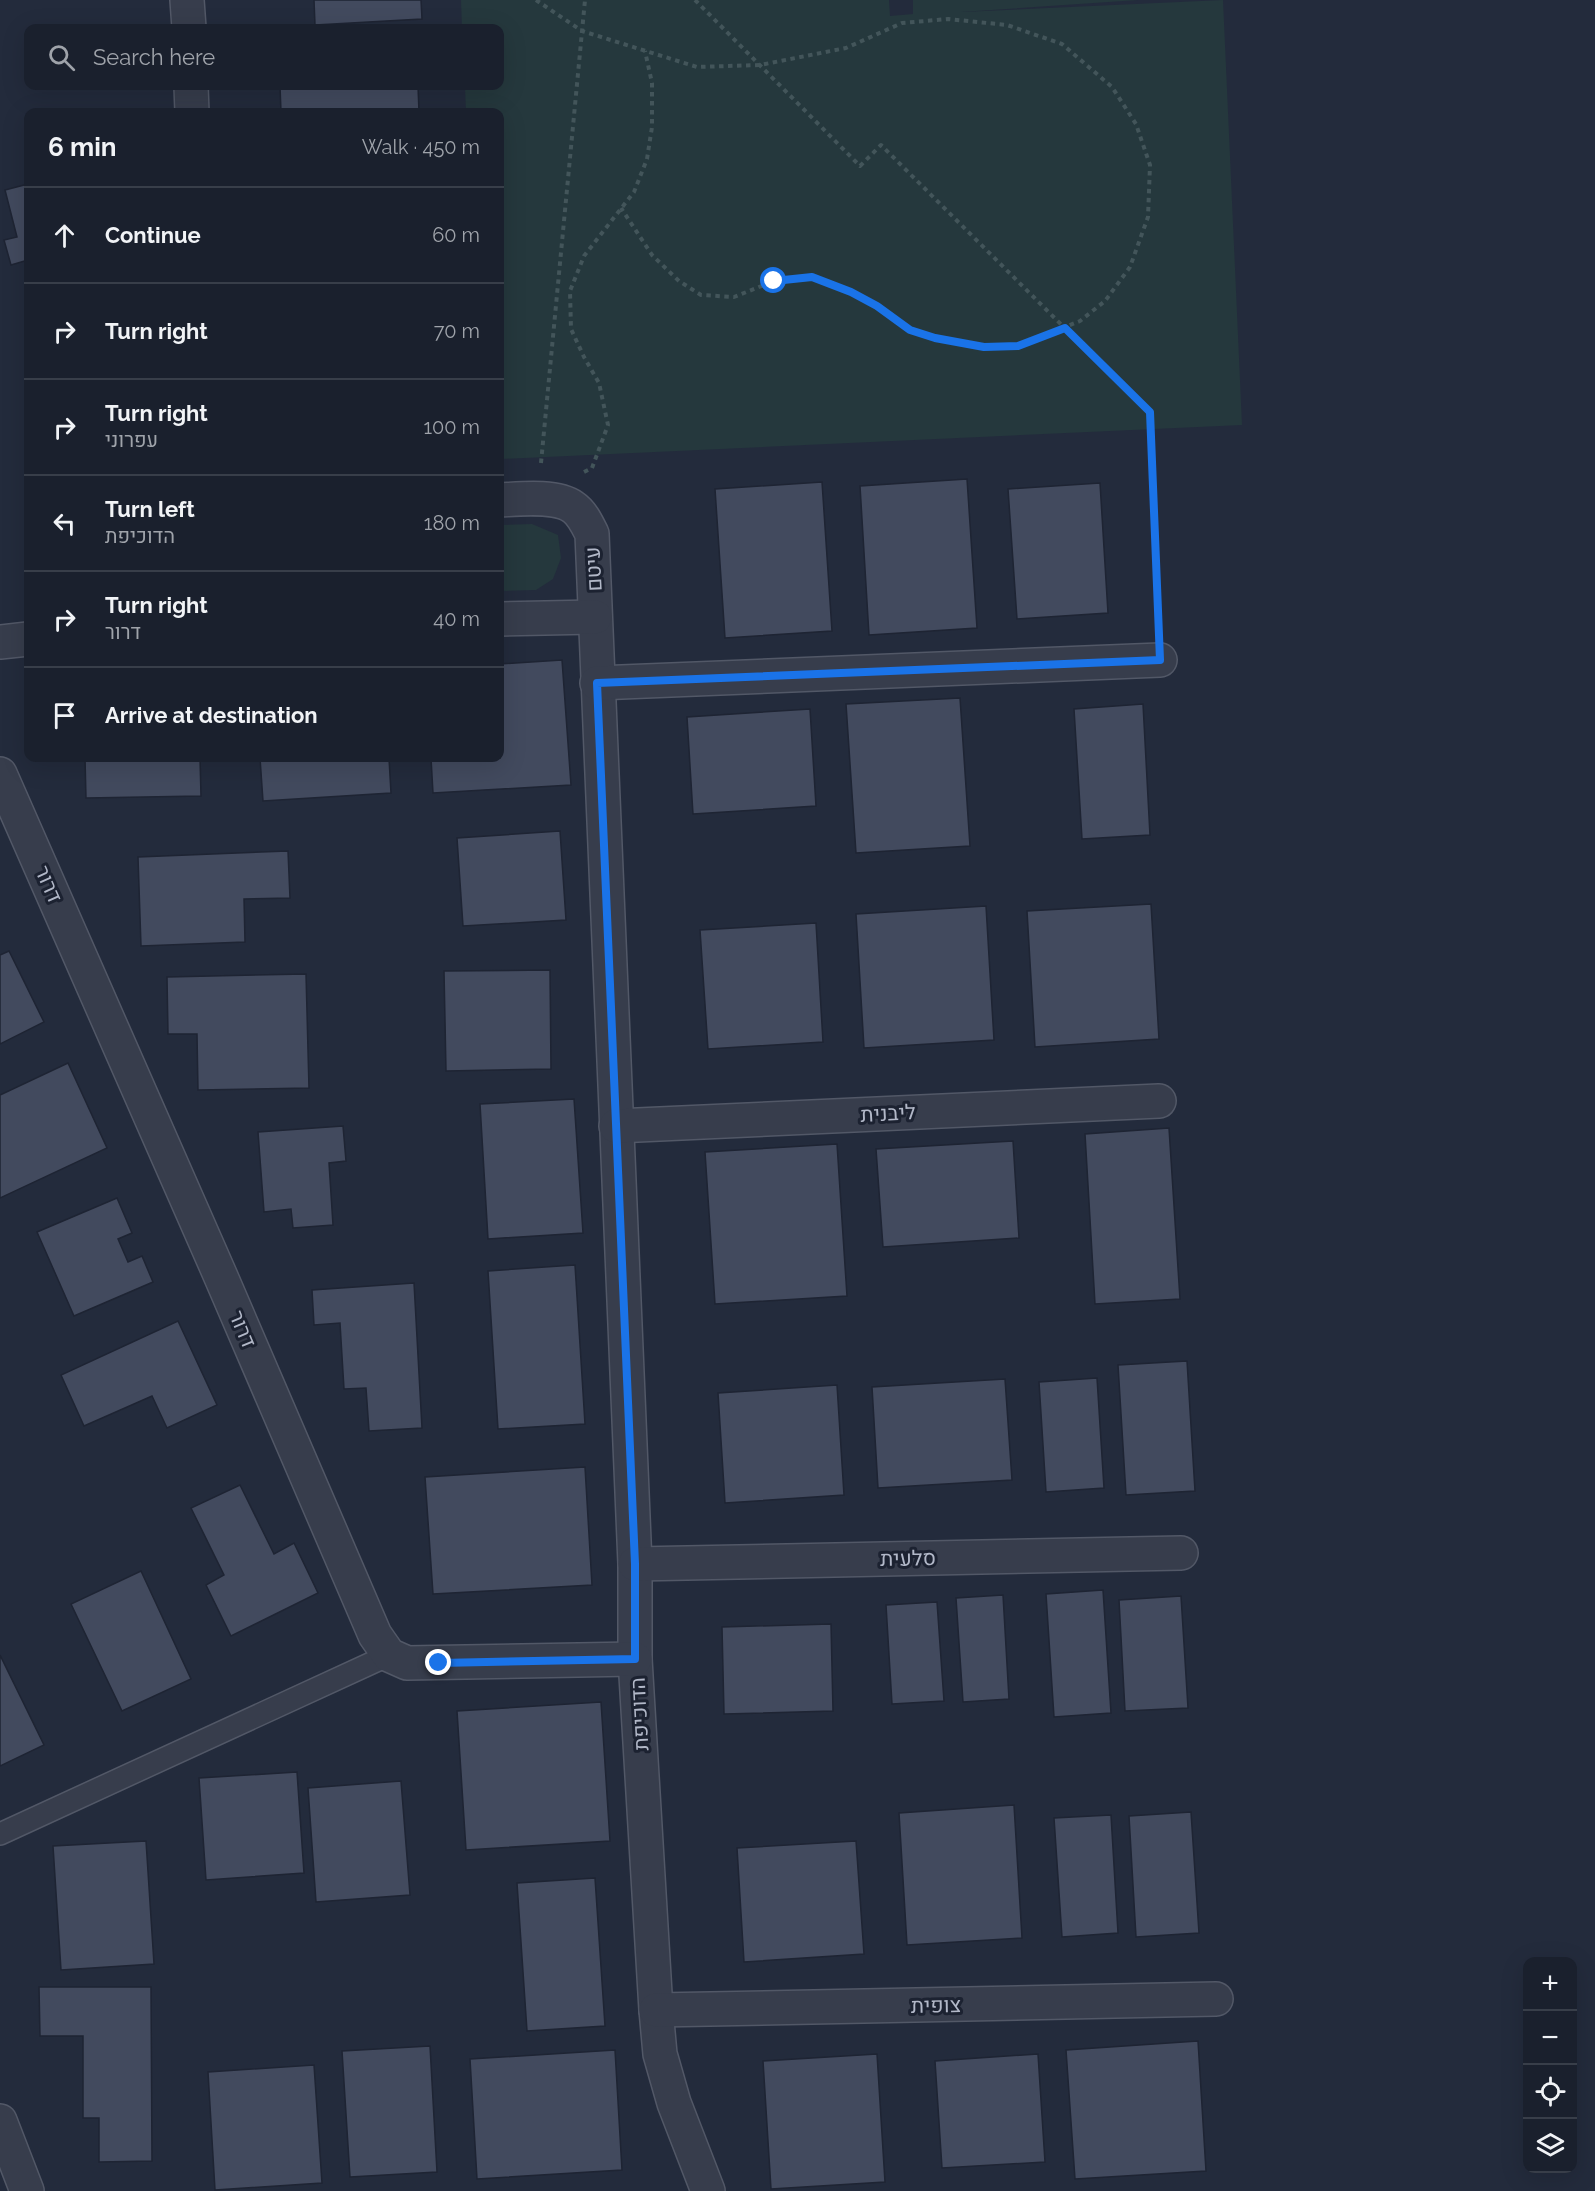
<!DOCTYPE html>
<html lang="en">
<head>
<meta charset="utf-8">
<style>
	:root { --surface:#1a202d; --page:#272d39; --text:#f1f3f6; --muted:#9fa3aa; --line:#383e49 }
	body { margin:0; font-family:Raleway,Heebo,sans-serif; background:var(--page); color:var(--text) }
	.controls { position:absolute; right:18px; bottom:18px; display:grid; overflow:hidden; border-radius:12px; box-shadow:0 6px 24px #0002 }
	.controls button { width:54px; height:54px; display:grid; place-items:center; padding:0; border:0; border-bottom:2px solid var(--line); background:var(--surface); color:var(--text); font:30px sans-serif }
	.stop { position:absolute; width:18px; height:18px; margin:-14px; border:4px solid #1a73e8; border-radius:50%; background:#fff }
	.stop.end { background:#1a73e8; border-color:#fff; box-shadow:0 2px 6px #0008 }
	.list { margin:0; padding:0; list-style:none }
	h2 { display:flex; justify-content:space-between; align-items:center; height:78px; margin:0; padding:0 24px; font-size:26px }
	h2 small { font-size:20px; font-weight:400; color:var(--muted) }
	.list li { display:grid; grid-template-columns:39px 1fr auto; gap:18px; align-items:center; box-sizing:border-box; height:96px; padding:0 24px; border-top:2px solid var(--line) }
	.list b { display:block; font-size:22px; white-space:nowrap }
	.list p { margin:0; font-size:20px; white-space:nowrap; color:var(--muted) }
	.list em { font-size:20px; font-style:normal; color:var(--muted) }
	.icon { flex:none; width:33px; height:33px; fill:none; stroke:currentColor; stroke-width:2; stroke-linecap:round; stroke-linejoin:round }
	.map { position:relative; flex:none; width:1595px; height:2191px; overflow:hidden }
	.search { position:absolute; background:var(--surface); box-shadow:0 6px 24px #0002; left:24px; top:24px; width:480px; height:66px; display:flex; align-items:center; gap:15px; box-sizing:border-box; padding:0 21px; border-radius:12px; color:var(--muted); font-size:22px }
	.panel { position:absolute; background:var(--surface); box-shadow:0 6px 24px #0002; left:24px; top:108px; width:480px; height:654px; border-radius:12px }
	.map>svg:first-child { display:block }
	.green { fill:#25383d }
	.building { fill:#424a5e; stroke:#1e2433; stroke-width:1.5 }
	.lines { fill:none; stroke-linecap:round; stroke-linejoin:round }
	.lane-casing { stroke:#525867; stroke-width:24 }
	.street-casing { stroke:#525867; stroke-width:36 }
	.path { stroke:#43555a; stroke-width:4; stroke-dasharray:4.5 4.5; stroke-linecap:butt }
	.lane { stroke:#373d4c; stroke-width:21 }
	.street { stroke:#373d4c; stroke-width:33 }
	.route { stroke:#1a73e8; stroke-width:8 }
	.labels { text-anchor:middle; dominant-baseline:central; stroke-width:6; stroke-linejoin:round; paint-order:stroke }
	.street-label { font-size:21px; fill:#b2b8c8; stroke:#1c2231 }
</style>
</head>
<body>
<div class="map">
<svg width="1595" height="2191" viewBox="0 0 1595 2191">
	<rect width="100%" height="100%" fill="#232b3c"/>
	<g class="green">
		<polygon points="461,0 889,0 890,16 913,14 913,0 1138,0 961,12 1223,0 1242,425 500,459 500,112 466,112 465,86 500,86 500,28 462,28"/>
		<polygon points="532,524 558,535 561,558 553,579 536,590 500,591 500,525"/>
	</g>
	<g class="building">
		<polygon points="314,0 421,0 422,19 315,25"/>
		<polygon points="280,86 418,86 419,112 281,112"/>
		<polygon points="28,184 28,260 11,265 4,240 17,237 5,190"/>
		<polygon points="967,479 977,628 869,635 860,486"/>
		<polygon points="822,482 832,631 725,638 715,489"/>
		<polygon points="1100,483 1108,613 1017,619 1008,489"/>
		<polygon points="562,660 571,785 433,793 431,758 500,758 500,664"/>
		<polygon points="960,698 970,846 856,853 846,704"/>
		<polygon points="1143,704 1150,835 1082,839 1074,709"/>
		<polygon points="810,709 816,806 693,814 687,717"/>
		<polygon points="85,758 200,758 201,796 86,798"/>
		<polygon points="260,758 389,758 391,793 263,801"/>
		<polygon points="560,831 566,920 463,926 457,838"/>
		<polygon points="288,851 290,898 244,899 245,942 141,946 138,857"/>
		<polygon points="1151,904 1159,1039 1035,1047 1027,911"/>
		<polygon points="986,906 994,1040 864,1048 856,914"/>
		<polygon points="816,923 823,1042 708,1049 700,930"/>
		<polygon points="9,951 44,1022 0,1044 0,955"/>
		<polygon points="550,970 551,1069 446,1071 444,971"/>
		<polygon points="306,974 309,1088 198,1090 197,1034 168,1034 167,977"/>
		<polygon points="68,1063 107,1148 0,1198 0,1095"/>
		<polygon points="574,1099 583,1233 488,1239 480,1104"/>
		<polygon points="343,1126 346,1161 329,1163 333,1225 293,1228 291,1209 264,1212 258,1132"/>
		<polygon points="1169,1128 1180,1299 1095,1304 1085,1134"/>
		<polygon points="1013,1141 1019,1238 883,1247 876,1149"/>
		<polygon points="837,1144 847,1296 715,1304 705,1152"/>
		<polygon points="117,1198 132,1233 118,1239 128,1262 142,1256 153,1282 74,1316 37,1232"/>
		<polygon points="575,1265 585,1424 498,1429 488,1271"/>
		<polygon points="414,1283 422,1428 369,1431 366,1388 344,1389 340,1323 314,1325 312,1290"/>
		<polygon points="178,1321 217,1405 167,1428 152,1396 84,1426 61,1375"/>
		<polygon points="1187,1361 1195,1491 1126,1495 1118,1365"/>
		<polygon points="1097,1378 1104,1488 1046,1492 1039,1382"/>
		<polygon points="1005,1379 1012,1480 878,1488 872,1387"/>
		<polygon points="837,1385 844,1495 725,1503 718,1393"/>
		<polygon points="585,1467 592,1585 433,1594 425,1477"/>
		<polygon points="240,1485 274,1554 294,1543 318,1593 231,1636 206,1585 224,1575 191,1508"/>
		<polygon points="141,1571 191,1679 122,1711 71,1604"/>
		<polygon points="1103,1590 1111,1713 1054,1717 1046,1594"/>
		<polygon points="1003,1595 1009,1699 963,1702 956,1598"/>
		<polygon points="1181,1596 1188,1708 1125,1711 1119,1600"/>
		<polygon points="937,1602 944,1701 892,1704 886,1605"/>
		<polygon points="831,1624 833,1711 724,1714 722,1627"/>
		<polygon points="0,1655 44,1745 0,1766"/>
		<polygon points="601,1702 610,1841 466,1850 457,1711"/>
		<polygon points="297,1772 304,1873 206,1880 199,1778"/>
		<polygon points="401,1781 410,1895 316,1902 308,1788"/>
		<polygon points="1014,1805 1022,1938 907,1945 899,1813"/>
		<polygon points="1191,1812 1199,1933 1136,1937 1129,1816"/>
		<polygon points="1111,1815 1118,1933 1062,1937 1054,1818"/>
		<polygon points="146,1841 154,1964 61,1970 53,1846"/>
		<polygon points="856,1841 864,1954 744,1962 737,1848"/>
		<polygon points="595,1878 605,2026 527,2031 517,1883"/>
		<polygon points="39,1987 151,1987 152,2161 99,2162 99,2118 83,2118 83,2036 40,2036"/>
		<polygon points="1198,2041 1206,2171 1075,2179 1066,2050"/>
		<polygon points="430,2046 437,2172 350,2177 342,2051"/>
		<polygon points="615,2050 622,2170 477,2179 470,2059"/>
		<polygon points="877,2054 885,2182 771,2189 763,2061"/>
		<polygon points="1038,2054 1045,2162 942,2168 935,2061"/>
		<polygon points="314,2065 322,2183 215,2190 208,2072"/>
	</g>
	<g class="lines">
		<defs>
			<polyline id="lane" points="0,1834 389,1655"/>
			<g id="street">
				<polyline points="187,0 189,28"/>
				<polyline points="191,86 192,112"/>
				<path d="M500,500C520,499 556,495 573,507C582,513 587,524 592,534L635,1564V1659L656,2010L660,2054L674,2103L708,2191"/>
				<polyline points="500,619 595,617"/>
				<polyline points="0,642 28,639"/>
				<polyline points="597,683 1160,660"/>
				<polyline points="0,774 221,1277 375,1635 389,1655 407,1663 635,1659"/>
				<polyline points="616,1126 1159,1101"/>
				<polyline points="635,1564 1181,1553"/>
				<polyline points="656,2010 1216,1999"/>
				<polyline points="0,2121 27,2191"/>
			</g>
		</defs>
		<use href="#lane" class="lane-casing"/>
		<use href="#street" class="street-casing"/>
		<g class="path">
			<polyline points="536,0 582,31 697,67 760,65 846,48 902,23 948,19 1007,25 1062,44 1112,87 1136,124 1150,165 1148,217 1130,267 1105,301 1080,321 1018,346 984,347 935,338 910,330 877,306 851,292 812,277 774,281 734,297 701,295 679,281 652,255 621,208"/>
			<polyline points="695,0 860,166 881,145 1150,413 1159,627"/>
			<polyline points="541,463 585,0"/>
			<polyline points="584,472 592,468 608,425 599,383 584,357 571,329 570,291 584,256 634,192 647,159 652,127 652,83 645,51"/>
		</g>
		<use href="#lane" class="lane"/>
		<use href="#street" class="street"/>
	</g>
	<g class="lines">
		<polyline class="route" points="439,1663 635,1659 635,1564 597,683 1160,660 1150,412 1065,328 1018,346 984,347 935,338 910,330 877,306 851,292 812,277 774,281"/>
	</g>
	<g class="labels">
		<g class="street-label">
			<text transform="translate(593 569) rotate(-93)">עיטם</text>
			<text transform="translate(49 884) rotate(66)">דרור</text>
			<text transform="translate(888 1113) rotate(-3)">ליבנית</text>
			<text transform="translate(243 1329) rotate(67)">דרור</text>
			<text transform="translate(908 1558) rotate(-1)">סלעית</text>
			<text transform="translate(639 1714) rotate(-93)">הדוכיפת</text>
			<text transform="translate(936 2005) rotate(-1)">צופית</text>
		</g>
	</g>
</svg>
<div class="controls">
<button>+</button>
<button>−</button>
<button><svg class="icon" aria-label="locate" viewBox="0 0 24 24"><circle cx="12" cy="12" r="6"/><path d="M12 2v4M12 18v4M2 12h4M18 12h4"/></svg></button>
<button><svg class="icon" aria-label="layers" viewBox="0 0 24 24"><path d="M12 4l9 5-9 5-9-5zM3 14l9 5 9-5"/></svg></button>
</div>
<div class="stop" style="left:774px;top:281px"></div>
<div class="stop end" style="left:439px;top:1663px"></div>
<div class="search"><svg class="icon" aria-label="search" viewBox="0 0 24 24"><circle cx="10" cy="10" r="6"/><path d="M15 15l6 6"/></svg>Search here</div>
<section class="panel">
<h2>6 min<small>Walk · 450 m</small></h2>
<ul class="list">
<li><svg class="icon" aria-label="ahead" viewBox="0 0 24 24"><path d="M12 20V5M6 11l6-6 6 6"/></svg><div><b>Continue</b></div><em>60 m</em></li>
<li><svg class="icon" aria-label="right" viewBox="0 0 24 24"><path d="M7 20v-9h11M14 6l5 5-5 5"/></svg><div><b>Turn right</b></div><em>70 m</em></li>
<li><svg class="icon" aria-label="right" viewBox="0 0 24 24"><path d="M7 20v-9h11M14 6l5 5-5 5"/></svg><div><b>Turn right</b><p>עפרוני</p></div><em>100 m</em></li>
<li><svg class="icon" aria-label="left" viewBox="0 0 24 24"><path d="M17 20v-9H6M10 6l-5 5 5 5"/></svg><div><b>Turn left</b><p>הדוכיפת</p></div><em>180 m</em></li>
<li><svg class="icon" aria-label="right" viewBox="0 0 24 24"><path d="M7 20v-9h11M14 6l5 5-5 5"/></svg><div><b>Turn right</b><p>דרור</p></div><em>40 m</em></li>
<li><svg class="icon" aria-label="arrive" viewBox="0 0 24 24"><path d="M6 21V4h12l-3 4 3 4H6"/></svg><div><b>Arrive at destination</b></div></li>
</ul>
</section>
</div>
</body>
</html>
